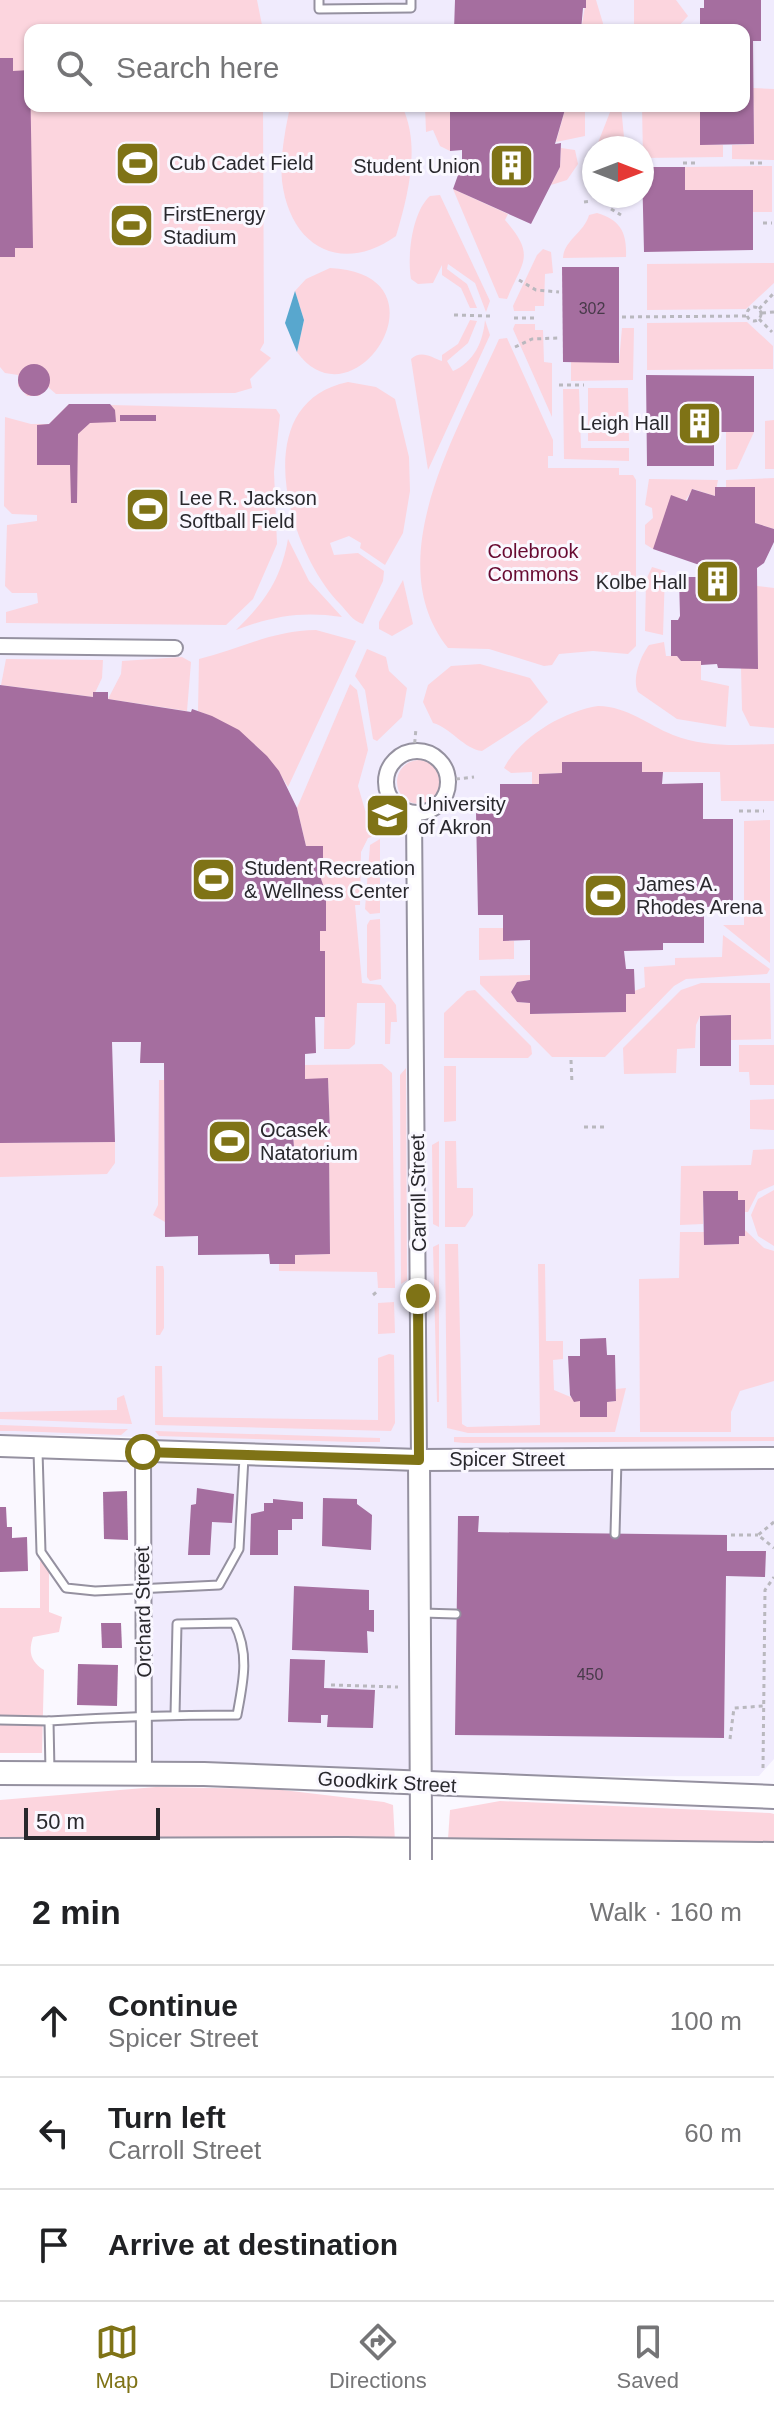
<!DOCTYPE html>
<html lang="en">
<head>
<meta charset="utf-8">
<style>
	:root { --surface:#fff; --page:#f6f6f6; --text:#202124; --muted:#757577; --line:#e0e0e0; --accent:#7f7316 }
	body { margin:0; font-family:Arial,sans-serif; background:var(--page); color:var(--text) }
	.compass { position:absolute; left:582px; top:136px; width:72px; height:72px; border-radius:50%; background:var(--surface); box-shadow:0 2px 6px #0004; rotate:90deg }
	.scale { position:absolute; left:24px; bottom:20px; width:136px; box-sizing:border-box; padding-left:8px; border:4px solid #29282d; border-top:0; font-size:22px; line-height:28px; white-space:nowrap; color:#29282d; -webkit-text-stroke:6px #faf8ff; paint-order:stroke }
	.stop { position:absolute; width:24px; height:24px; margin:-18px; border:6px solid #7f7316; border-radius:50%; background:#fff }
	.stop.end { background:#7f7316; border-color:#fff; box-shadow:0 2px 8px #0008 }
	.list { margin:0; padding:0; list-style:none }
	h2 { display:flex; justify-content:space-between; align-items:center; height:104px; margin:0; padding:0 32px; font-size:34px }
	h2 small { font-size:26px; font-weight:400; color:var(--muted) }
	.list li { display:grid; grid-template-columns:52px 1fr auto; gap:24px; align-items:center; box-sizing:border-box; height:112px; padding:0 32px; border-top:2px solid var(--line) }
	.list b { display:block; font-size:30px; white-space:nowrap }
	.list p { margin:0; font-size:26px; white-space:nowrap; color:var(--muted) }
	.list em { font-size:26px; font-style:normal; color:var(--muted) }
	.icon { flex:none; width:44px; height:44px; fill:none; stroke:currentColor; stroke-width:2; stroke-linecap:round; stroke-linejoin:round }
	.map { position:relative; flex:none; width:774px; height:1860px; overflow:hidden }
	.search { position:absolute; background:var(--surface); box-shadow:0 2px 6px #0004; left:24px; right:24px; top:24px; height:88px; display:flex; align-items:center; gap:20px; box-sizing:border-box; padding:0 28px; border-radius:16px; color:var(--muted); font-size:30px }
	.sheet { height:440px; background:var(--surface) }
	nav { display:flex; justify-content:space-around; align-items:center; box-sizing:border-box; height:112px; border-top:2px solid var(--line); background:var(--surface); font-size:22px; color:var(--muted) }
	nav a { display:grid; justify-items:center; gap:4px }
	nav .on { color:var(--accent) }
	.map>svg:first-child { display:block }
	.built { fill:#f0ebfd; fill-rule:evenodd }
	.green { fill:#fcd5de }
	.water { fill:#58a7ce }
	.building { fill:#a56e9f }
	.lines { fill:none; stroke-linecap:round; stroke-linejoin:round }
	.lane-casing { stroke:#9591a0; stroke-width:11 }
	.street-casing { stroke:#9591a0; stroke-width:18 }
	.secondary-casing { stroke:#9591a0; stroke-width:24 }
	.primary-casing { stroke:#9591a0; stroke-width:26 }
	.highway-casing { stroke:#9591a0; stroke-width:30 }
	.path { stroke:#b9b8be; stroke-width:3; stroke-dasharray:4 4; stroke-linecap:butt }
	.lane { stroke:#fff; stroke-width:7 }
	.street { stroke:#fff; stroke-width:14 }
	.secondary { stroke:#fff; stroke-width:20 }
	.primary { stroke:#fff; stroke-width:22 }
	.highway { stroke:#fff; stroke-width:26 }
	.secondary-bridge-casing { stroke:#9591a0; stroke-width:24; stroke-linecap:butt }
	.secondary-bridge { stroke:#fff; stroke-width:20 }
	.route { stroke:#7f7316; stroke-width:10 }
	.labels { text-anchor:middle; dominant-baseline:central; stroke-width:6; stroke-linejoin:round; paint-order:stroke }
	.number-label { font-size:16px; fill:#483a4a }
	.poi-label { font-size:20px; fill:#29282d; stroke:#faf8ff; text-anchor:start }
	.park-label { font-size:20px; fill:#680a31; stroke:#faf8ff }
	.street-label { font-size:20px; fill:#29282d; stroke:#faf8ff }
</style>
</head>
<body>
<div class="map">
<svg width="774" height="1860" viewBox="0 0 774 1860">
	<rect width="100%" height="100%" fill="#faf8ff"/>
	<path class="built" d="M0,0H774V1759L759,1776L141,1777V1437L0,1434ZM30,30H744V106H30ZM594,148H642V196H594Z"/>
	<g class="green">
		<polygon points="0,0 257,0 262,25 285,29 30,30 30,106 263,106 264,343 260,350 271,358 250,379 252,388 235,393 56,394 48,387 39,396 27,396 18,386 18,375 5,373 0,367"/>
		<polygon points="586,0 596,0 605,30 581,30"/>
		<polygon points="634,0 676,0 688,16 675,30 634,30"/>
		<polygon points="753,88 774,89 774,160 732,159 732,145 754,144"/>
		<path d="M402,106C421,146 408,195 396,236C341,275 290,247 282,181C280,156 285,131 290,107Z"/>
		<polygon points="425,106 450,106 450,151 440,146 433,130 426,132"/>
		<polygon points="566,106 585,106 585,136 556,142"/>
		<polygon points="621,106 625,148 596,148 612,107"/>
		<polygon points="642,106 700,106 700,144 723,145 723,157 643,158"/>
		<polygon points="561,148 575,150 578,164 567,180 551,185 560,167"/>
		<polygon points="772,166 772,212 753,212 752,190 685,190 685,167"/>
		<path d="M453,189L508,214L505,220C536,256 523,260 507,299L499,298Z"/>
		<path d="M440,195L490,301L486,312L475,283L448,264L447,269L467,284L477,308H470L461,288L442,275V265L433,283L418,284L411,279C407,256 412,212 430,196Z"/>
		<path d="M597,213C621,220 627,233 626,257L563,258C564,240 584,233 589,215Z"/>
		<polygon points="543,249 551,252 553,273 545,274 544,306 535,306 535,311 514,311 513,306 537,255"/>
		<polygon points="774,263 774,283 746,309 647,310 647,264"/>
		<path d="M330,268C455,274 354,431 297,352L304,320L295,291L306,279Z"/>
		<path d="M470,320L477,321L468,343L447,361L453,371C474,362 483,342 485,320L490,335L428,470L411,359C421,349 433,358 442,361V355L458,344Z"/>
		<polygon points="747,322 773,346 773,369 647,370 647,323"/>
		<polygon points="515,324 535,324 535,330 543,330 544,362 552,363 552,417 513,329"/>
		<polygon points="622,328 634,328 633,380 571,381 571,362 619,362"/>
		<path d="M507,338L553,440V456H548V468H619V475H633L636,480V646L628,654L593,651L559,654L552,665L544,666L489,649L448,648C377,559 460,427 499,339Z"/>
		<path d="M348,382L376,387L395,399L409,457L410,491L403,533L385,565L360,548L361,543L349,536L330,543L334,555L358,553L384,571L383,581L363,624C352,621 347,611 340,604C288,551 245,403 348,382Z"/>
		<polygon points="588,388 628,388 629,441 588,441"/>
		<polygon points="563,389 579,389 581,448 629,448 629,461 564,459"/>
		<polygon points="69,404 276,409 280,415 274,472 277,544 253,599 226,625 6,623 6,612 38,603 37,593 12,593 5,586 7,525 37,521 37,515 12,514 4,506 5,417 31,424 49,424"/>
		<polygon points="774,420 774,469 765,469 765,421"/>
		<polygon points="726,432 754,432 737,469 726,470"/>
		<polygon points="774,478 774,529 755,523 755,487 726,487 726,480"/>
		<polygon points="649,479 718,480 715,496 693,489 653,549 645,544 645,525 653,518 652,508 645,505"/>
		<path d="M288,539L309,581L342,617C302,611 273,616 236,630C265,602 281,579 288,539Z"/>
		<polygon points="652,567 665,571 663,635 645,631 646,580"/>
		<polygon points="403,580 413,624 392,636 379,629 379,622"/>
		<polygon points="757,586 774,588 774,728 750,726 742,710 741,668 758,668"/>
		<path d="M316,630L356,641L288,787C267,750 238,726 198,711L199,659C239,649 274,630 316,630Z"/>
		<path d="M664,642L666,656H677L681,661H701V680L729,686L726,727L677,719L638,692C632,679 640,657 649,645Z"/>
		<polygon points="367,649 386,657 389,671 407,688 402,717 377,741 373,739 365,690 355,676"/>
		<polygon points="182,657 191,662 187,711 108,699 121,674 122,661"/>
		<polygon points="6,659 103,660 102,678 93,697 1,685"/>
		<path d="M480,664L530,678L548,702L530,720L482,751C464,749 451,728 433,723L423,702L428,685L451,666Z"/>
		<polygon points="350,684 357,690 368,750 358,786 365,810 381,834 368,838 361,852 360,905 355,905 362,983 381,985 396,1005 397,1022 391,1022 390,1044 385,1044 385,1003 357,1003 355,1044 349,1049 324,1049 325,952 320,951 320,931 326,930 326,894 320,876 323,876 323,847 306,846 297,808"/>
		<path d="M598,706C629,707 646,724 673,735C706,748 740,745 774,744V801H721L720,772H642V762H563L562,773L540,774L539,784H532V772L511,773L504,768C520,737 564,711 598,706Z"/>
		<circle cx="419" cy="782" r="22"/>
		<polygon points="770,820 770,963 723,925 744,925 744,821"/>
		<polygon points="380,839 380,913 370,914 365,909 370,845"/>
		<polygon points="380,919 381,979 370,981 367,977 367,925 370,920"/>
		<polygon points="479,928 503,928 503,941 514,941 514,959 479,960"/>
		<polygon points="723,935 770,969 767,974 686,979 674,986 605,1057 552,1057 480,984 480,976 530,975 530,980 517,982 511,992 517,1002 530,1003 531,1014 625,1012 626,994 645,987 644,967 675,965 675,958 722,957"/>
		<polygon points="701,983 770,983 771,1039 731,1040 730,1015 700,1016 696,1025 695,1048 677,1049 676,1073 624,1074 623,1048 681,990"/>
		<polygon points="475,990 531,1046 532,1054 528,1058 444,1058 444,1013 467,991"/>
		<polygon points="739,1045 774,1045 774,1085 750,1085 749,1072 739,1072"/>
		<polygon points="382,1064 392,1073 395,1288 378,1288 377,1272 279,1271 279,1264 295,1264 295,1255 330,1254 329,1147 294,1147 293,1135 330,1134 328,1079 305,1079 305,1065"/>
		<polygon points="444,1066 456,1066 456,1121 444,1122"/>
		<polygon points="406,1068 407,1280 401,1284 400,1075"/>
		<polygon points="159,1080 164,1080 165,1222 153,1215 158,1205"/>
		<polygon points="774,1099 774,1130 750,1129 750,1100"/>
		<polygon points="439,1141 439,1227 433,1224 432,1145"/>
		<polygon points="445,1141 456,1141 457,1188 473,1188 473,1215 465,1227 445,1227"/>
		<polygon points="115,1142 115,1163 107,1174 0,1177 0,1143"/>
		<polygon points="774,1149 774,1185 758,1192 748,1212 745,1212 744,1200 738,1200 738,1191 703,1192 703,1224 680,1225 681,1166 751,1165 753,1150"/>
		<polygon points="774,1190 774,1246 758,1236 751,1215 758,1199"/>
		<polygon points="745,1230 764,1248 774,1251 774,1381 740,1391 731,1412 731,1432 640,1432 639,1279 679,1278 680,1232 704,1232 704,1245 738,1244 739,1236 745,1236"/>
		<polygon points="439,1244 439,1402 437,1402 433,1247"/>
		<polygon points="445,1244 458,1244 462,1424 467,1427 540,1425 538,1264 545,1264 546,1341 563,1341 563,1359 553,1360 554,1390 580,1401 580,1417 606,1417 607,1402 616,1401 616,1389 626,1388 615,1432 468,1433 447,1428"/>
		<polygon points="156,1266 163,1266 164,1270 164,1328 160,1335 156,1335"/>
		<polygon points="394,1302 395,1333 378,1334 378,1303"/>
		<polygon points="389,1354 394,1355 395,1423 391,1431 155,1425 155,1366 162,1366 163,1417 378,1420 378,1358"/>
		<polygon points="124,1395 132,1424 0,1419 0,1412 117,1410 117,1398"/>
		<polygon points="0,1425 112,1429 128,1429 121,1435 15,1431 0,1431"/>
		<polygon points="155,1431 380,1438 380,1442 352,1442 159,1436"/>
		<polygon points="454,1437 774,1437 774,1441 464,1443 454,1442"/>
		<path d="M40,1561L49,1564V1612L62,1617L59,1632L33,1637C28,1652 31,1662 44,1670L42,1753H0V1608H40Z"/>
		<polygon points="156,1787 274,1789 384,1802 393,1805 395,1842 0,1840 0,1800"/>
		<polygon points="500,1801 770,1813 774,1814 774,1851 450,1842 448,1839 450,1810"/>
	</g>
	<polygon class="water" points="295,291 304,320 297,352 285,323"/>
	<g class="building">
		<polygon points="455,0 586,0 586,8 583,8 581,30 454,30"/>
		<polygon points="704,0 761,0 761,41 753,41 754,144 700,145 700,106 744,106 744,30 700,30 700,8 704,8"/>
		<polygon points="0,58 13,58 13,71 30,70 33,248 15,248 15,257 0,257"/>
		<polygon points="450,106 566,106 555,144 561,143 560,167 531,224 453,189 462,164 462,150 450,151"/>
		<polygon points="642,167 685,167 685,190 753,190 753,250 644,252"/>
		<polygon points="562,267 619,267 619,363 563,362"/>
		<circle cx="34" cy="380" r="16"/>
		<polygon points="646,375 754,376 754,432 714,432 714,466 647,466"/>
		<polygon points="69,404 110,404 115,410 116,422 90,423 78,434 77,503 71,503 70,465 37,465 37,425 49,424"/>
		<rect x="120" y="415" width="36" height="6"/>
		<polygon points="715,487 755,487 755,523 774,529 774,542 764,563 757,568 758,669 718,668 717,664 701,665 701,661 681,661 677,656 671,656 671,620 678,620 680,616 679,577 715,577 714,570 653,549 671,495 687,501 692,489 715,496"/>
		<polygon points="0,685 93,697 93,692 108,692 108,699 191,712 192,709 212,716 239,730 267,756 279,771 297,808 306,846 323,846 323,876 320,876 326,893 326,931 320,931 320,951 325,951 325,1017 315,1017 316,1053 305,1054 305,1079 328,1078 330,1134 293,1135 294,1147 329,1147 330,1254 295,1255 295,1264 270,1264 269,1254 198,1255 198,1236 165,1237 164,1063 140,1063 141,1042 112,1042 115,1142 0,1143"/>
		<polygon points="562,762 642,762 642,772 663,772 662,784 703,783 703,819 733,819 733,906 704,907 704,943 663,943 663,950 624,951 626,969 634,969 635,994 626,994 626,1012 530,1014 530,1003 517,1002 511,992 517,982 530,980 530,940 503,941 503,915 478,915 476,812 500,811 500,784 539,784 539,774 562,773"/>
		<polygon points="731,1015 731,1066 700,1066 700,1016"/>
		<polygon points="703,1191 738,1191 738,1200 745,1200 745,1236 739,1236 739,1244 704,1245"/>
		<polygon points="606,1338 607,1355 615,1355 616,1401 607,1402 607,1417 580,1417 580,1401 574,1402 570,1395 568,1356 580,1356 580,1339"/>
		<polygon points="197,1488 234,1494 232,1523 212,1522 210,1555 188,1555 191,1505 196,1504"/>
		<polygon points="127,1491 128,1540 104,1539 103,1492"/>
		<polygon points="323,1498 357,1499 357,1504 372,1515 371,1550 322,1546"/>
		<polygon points="273,1499 303,1502 303,1519 292,1519 292,1530 278,1530 278,1555 250,1555 251,1514 264,1511 264,1503 273,1503"/>
		<polygon points="0,1507 6,1507 7,1527 12,1527 12,1538 27,1537 28,1571 0,1572"/>
		<polygon points="458,1516 479,1516 478,1532 727,1535 727,1551 766,1551 765,1577 726,1576 724,1738 455,1735"/>
		<polygon points="294,1586 369,1590 369,1610 374,1610 374,1632 367,1631 368,1653 292,1650"/>
		<polygon points="101,1623 121,1623 122,1648 102,1648"/>
		<polygon points="290,1659 325,1660 324,1688 375,1690 373,1728 327,1727 328,1715 321,1715 321,1723 288,1722"/>
		<polygon points="78,1664 118,1665 117,1706 77,1705"/>
	</g>
	<g class="lines">
		<defs>
			<g id="lane">
				<polyline points="319,0 319,9 411,8 411,0"/>
				<polyline points="38,1451 41,1552 66,1588 95,1591 219,1585 239,1549 244,1457"/>
				<polyline points="615,1534 617,1460"/>
				<polyline points="422,1613 456,1614"/>
				<polyline points="0,1720 49,1721"/>
				<path d="M50,1771L49,1721C112,1717 174,1715 237,1715C243,1683 250,1653 234,1623L177,1624L175,1715"/>
			</g>
			<g id="street">
				<polyline points="0,646 175,648"/>
				<circle cx="417" cy="782" r="31"/>
				<polyline points="414,813 419,1460"/>
				<polyline points="143,1452 144,1773"/>
			</g>
			<g id="secondary">
				<polyline points="0,1446 419,1460 774,1458"/>
				<polyline points="419,1460 421,1825"/>
			</g>
			<polyline id="primary" points="0,1773 204,1774 774,1797"/>
			<polyline id="highway" points="0,1852 346,1851 774,1856"/>
		</defs>
		<use href="#lane" class="lane-casing"/>
		<use href="#street" class="street-casing"/>
		<use href="#secondary" class="secondary-casing"/>
		<use href="#primary" class="primary-casing"/>
		<use href="#highway" class="highway-casing"/>
		<g class="path">
			<polyline points="683,163 696,163"/>
			<polyline points="750,163 763,163"/>
			<polyline points="584,202 592,201"/>
			<polyline points="611,209 621,215"/>
			<polyline points="763,223 772,223"/>
			<polyline points="519,280 536,290 559,292"/>
			<circle cx="754" cy="314" r="7"/>
			<polyline points="759,309 773,294"/>
			<polyline points="762,313 774,312"/>
			<polyline points="454,315 490,316"/>
			<polyline points="622,317 748,316"/>
			<polyline points="514,318 535,318"/>
			<polyline points="759,319 772,332"/>
			<polyline points="515,347 532,339 559,338"/>
			<polyline points="559,385 584,385"/>
			<polyline points="414,751 416,728"/>
			<polyline points="448,780 474,777"/>
			<polyline points="739,811 764,811"/>
			<polyline points="571,1060 572,1084"/>
			<polyline points="584,1127 605,1127"/>
			<polyline points="373,1295 379,1290"/>
			<polyline points="774,1522 758,1535 774,1548"/>
			<polyline points="731,1535 758,1535"/>
			<polyline points="331,1685 398,1687"/>
			<polyline points="730,1739 734,1708 764,1706"/>
			<polyline points="763,1768 765,1590 774,1577"/>
		</g>
		<use href="#lane" class="lane"/>
		<use href="#street" class="street"/>
		<use href="#secondary" class="secondary"/>
		<use href="#primary" class="primary"/>
		<use href="#highway" class="highway"/>
		<defs>
			<polyline id="secondary-bridge" points="421,1825 421,1860"/>
		</defs>
		<use href="#secondary-bridge" class="secondary-bridge-casing"/>
		<use href="#secondary-bridge" class="secondary-bridge"/>
	</g>
	<g class="lines">
		<polyline class="route" points="143,1452 419,1460 418,1296"/>
	</g>
	<defs>
		<symbol id="stadium-square" viewBox="-11 -11 22 22"><rect x="-9" y="-9" width="18" height="18" rx="4" fill="#7f7316" stroke="#faf8ff"/><path d="M0-5a6.5 5 0 1 0 0 10a6.5 5 0 1 0 0-10ZM-3.5-1.8h7v3.6h-7Z" fill="#fff"/></symbol>
		<symbol id="building-square" viewBox="-11 -11 22 22"><rect x="-9" y="-9" width="18" height="18" rx="4" fill="#7f7316" stroke="#faf8ff"/><path d="M-4-6H4V6H1V3H-1V6H-4ZM-2.5-4.3h1.7v1.8h-1.7ZM.8-4.3h1.7v1.8H.8ZM-2.5-1h1.7V.8h-1.7ZM.8-1h1.7V.8H.8Z" fill="#fff"/></symbol>
		<symbol id="university-square" viewBox="-11 -11 22 22"><rect x="-9" y="-9" width="18" height="18" rx="4" fill="#7f7316" stroke="#faf8ff"/><path d="M0-5L7-2L0 1L-7-2ZM-4 1L0 2.5L4 1V4Q0 6-4 4Z" fill="#fff"/></symbol>
	</defs>
	<g fill-rule="evenodd">
		<use href="#stadium-square" x="112" y="138" width="51" height="51"/>
		<use href="#building-square" x="486" y="140" width="51" height="51"/>
		<use href="#stadium-square" x="106" y="200" width="51" height="51"/>
		<use href="#building-square" x="674" y="398" width="51" height="51"/>
		<use href="#stadium-square" x="122" y="484" width="51" height="51"/>
		<use href="#building-square" x="692" y="556" width="51" height="51"/>
		<use href="#university-square" x="362" y="790" width="51" height="51"/>
		<use href="#stadium-square" x="188" y="854" width="51" height="51"/>
		<use href="#stadium-square" x="580" y="870" width="51" height="51"/>
		<use href="#stadium-square" x="204" y="1116" width="51" height="51"/>
	</g>
	<g class="labels">
		<g class="number-label">
			<text x="592" y="308">302</text>
			<text x="590" y="1674">450</text>
		</g>
		<g class="poi-label">
			<text x="169" y="163">Cub Cadet Field</text>
			<text x="480" y="166" text-anchor="end">Student Union</text>
			<text x="163" y="214">FirstEnergy<tspan x="163" dy="23">Stadium</tspan></text>
			<text x="669" y="423" text-anchor="end">Leigh Hall</text>
			<text x="179" y="498">Lee R. Jackson<tspan x="179" dy="23">Softball Field</tspan></text>
			<text x="687" y="582" text-anchor="end">Kolbe Hall</text>
			<text x="418" y="804">University<tspan x="418" dy="23">of Akron</tspan></text>
			<text x="244" y="868">Student Recreation<tspan x="244" dy="23">&amp; Wellness Center</tspan></text>
			<text x="636" y="884">James A.<tspan x="636" dy="23">Rhodes Arena</tspan></text>
			<text x="260" y="1130">Ocasek<tspan x="260" dy="23">Natatorium</tspan></text>
		</g>
		<g class="park-label">
			<text x="533" y="551">Colebrook<tspan x="533" dy="23">Commons</tspan></text>
		</g>
		<g class="street-label">
			<text transform="translate(418 1193) rotate(-91)">Carroll Street</text>
			<text x="507" y="1459">Spicer Street</text>
			<text transform="translate(143 1612) rotate(-91)">Orchard Street</text>
			<text transform="translate(387 1782) rotate(3)">Goodkirk Street</text>
		</g>
	</g>
</svg>
<svg class="compass" viewBox="-18 -18 36 36"><path d="M0-13l5 13h-10z" fill="#e53935"/><path d="M0 13l5-13h-10z" fill="#757577"/></svg>
<div class="scale">50 m</div>
<div class="stop" style="left:143px;top:1452px"></div>
<div class="stop end" style="left:418px;top:1296px"></div>
<div class="search"><svg class="icon" aria-label="search" viewBox="0 0 24 24"><circle cx="10" cy="10" r="6"/><path d="M15 15l6 6"/></svg>Search here</div>
</div>
<section class="sheet">
<h2>2 min<small>Walk · 160 m</small></h2>
<ul class="list">
<li><svg class="icon" aria-label="ahead" viewBox="0 0 24 24"><path d="M12 20V5M6 11l6-6 6 6"/></svg><div><b>Continue</b><p>Spicer Street</p></div><em>100 m</em></li>
<li><svg class="icon" aria-label="left" viewBox="0 0 24 24"><path d="M17 20v-9H6M10 6l-5 5 5 5"/></svg><div><b>Turn left</b><p>Carroll Street</p></div><em>60 m</em></li>
<li><svg class="icon" aria-label="arrive" viewBox="0 0 24 24"><path d="M6 21V4h12l-3 4 3 4H6"/></svg><div><b>Arrive at destination</b></div></li>
</ul>
</section>
<nav>
<a class="on"><svg class="icon" aria-label="map" viewBox="0 0 24 24"><path d="M3 6l6-2 6 2 6-2v14l-6 2-6-2-6 2zM9 4v14M15 6v14"/></svg>Map</a>
<a><svg class="icon" aria-label="directions" viewBox="0 0 24 24"><path d="M12 3l9 9-9 9-9-9zM9 14v-3h6M13 9l2 2-2 2"/></svg>Directions</a>
<a><svg class="icon" aria-label="saved" viewBox="0 0 24 24"><path d="M7 4h10v16l-5-4-5 4z"/></svg>Saved</a>
</nav>
</body>
</html>
